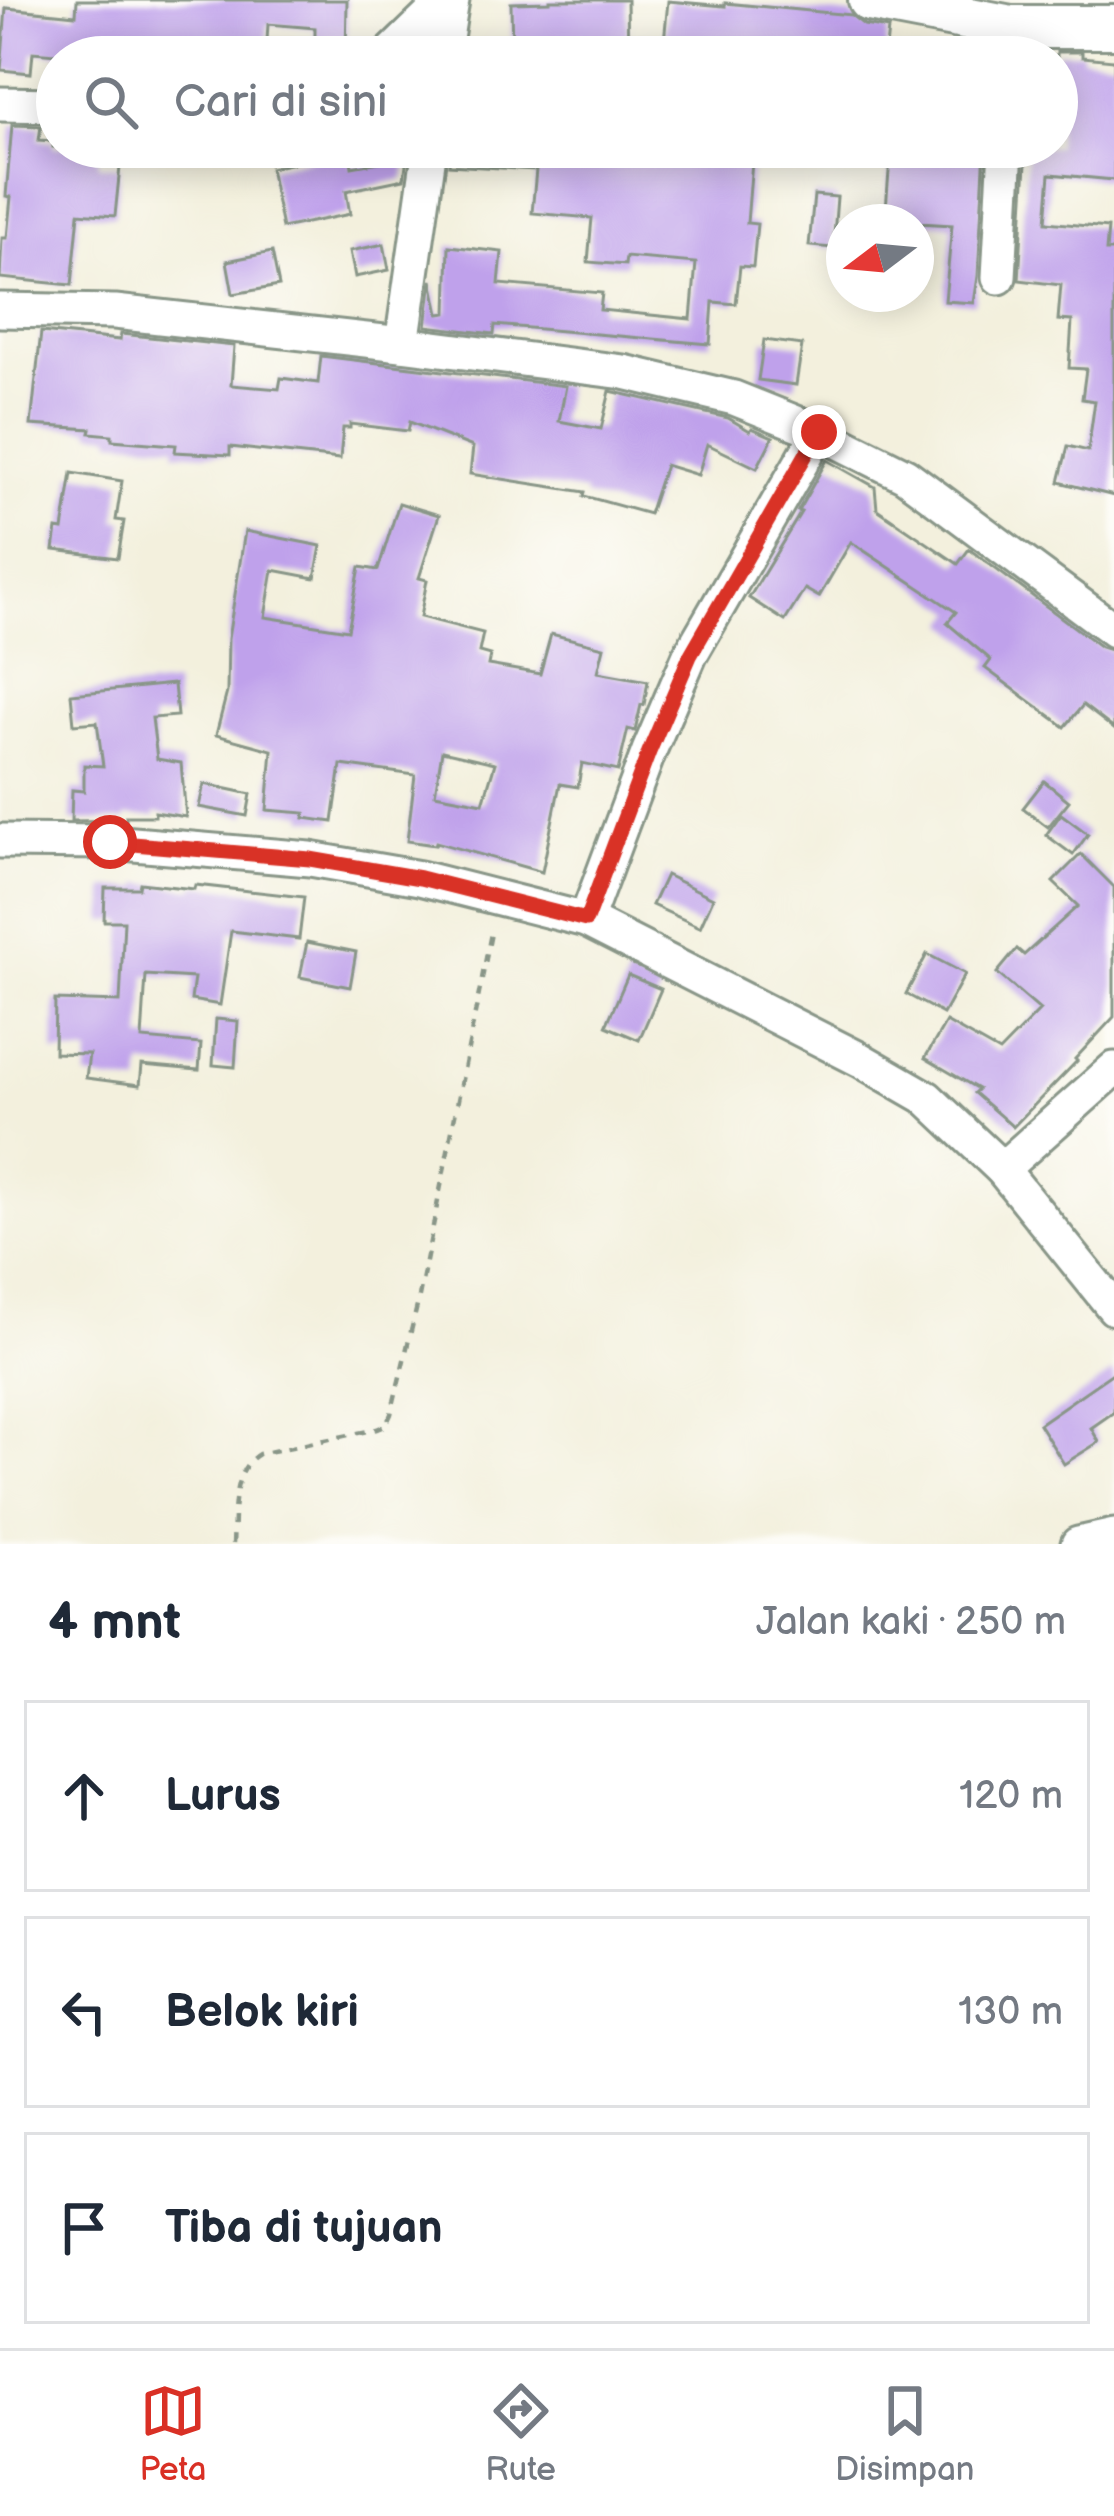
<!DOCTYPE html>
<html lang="id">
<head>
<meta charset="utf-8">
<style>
	:root { --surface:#fff; --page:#f2f2f3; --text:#1f2937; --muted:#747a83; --line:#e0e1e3; --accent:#d93025 }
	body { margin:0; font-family:"Balsamiq Sans",sans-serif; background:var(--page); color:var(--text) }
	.compass { position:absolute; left:826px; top:204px; width:108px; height:108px; border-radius:50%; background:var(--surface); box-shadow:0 6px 30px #0003; rotate:254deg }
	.stop { position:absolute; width:36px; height:36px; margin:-27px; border:9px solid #d93025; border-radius:50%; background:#fff }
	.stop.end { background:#d93025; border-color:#fff; box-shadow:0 3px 12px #0008 }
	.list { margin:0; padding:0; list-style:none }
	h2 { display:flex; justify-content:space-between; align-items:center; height:156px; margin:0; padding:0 48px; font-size:51px }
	h2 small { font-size:39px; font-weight:400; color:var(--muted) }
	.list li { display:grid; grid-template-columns:78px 1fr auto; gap:36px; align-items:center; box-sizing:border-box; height:192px; margin:0 24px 24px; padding:0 24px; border:3px solid var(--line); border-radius:0px }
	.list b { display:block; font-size:45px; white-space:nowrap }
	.list em { font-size:39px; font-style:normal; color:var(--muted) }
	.icon { flex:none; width:66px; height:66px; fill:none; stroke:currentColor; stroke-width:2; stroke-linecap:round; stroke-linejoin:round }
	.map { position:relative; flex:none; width:1114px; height:1544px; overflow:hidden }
	.search { position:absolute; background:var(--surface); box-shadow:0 6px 30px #0003; left:36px; right:36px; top:36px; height:132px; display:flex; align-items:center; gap:30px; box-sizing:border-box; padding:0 42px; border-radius:66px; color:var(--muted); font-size:45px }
	.sheet { height:804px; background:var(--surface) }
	nav { display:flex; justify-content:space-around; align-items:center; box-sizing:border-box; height:168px; border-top:3px solid var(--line); background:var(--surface); font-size:33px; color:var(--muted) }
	nav a { display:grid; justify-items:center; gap:6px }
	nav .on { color:var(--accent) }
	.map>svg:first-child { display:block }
	.building { fill:#bfa1eb; fill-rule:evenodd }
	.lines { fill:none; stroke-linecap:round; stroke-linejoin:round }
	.minor-casing { stroke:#899688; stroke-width:39 }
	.major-casing { stroke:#899688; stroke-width:48 }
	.path { stroke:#899688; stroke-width:4.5; stroke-dasharray:9 9; stroke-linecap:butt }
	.minor { stroke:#fff; stroke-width:33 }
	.major { stroke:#fff; stroke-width:42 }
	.route { stroke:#d93025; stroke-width:15 }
</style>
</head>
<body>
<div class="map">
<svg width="1114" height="1544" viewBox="0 0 1114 1544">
	<rect width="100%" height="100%" fill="#fdfcf7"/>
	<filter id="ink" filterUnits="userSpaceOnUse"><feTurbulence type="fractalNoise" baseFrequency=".00833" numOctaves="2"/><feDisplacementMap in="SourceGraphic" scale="24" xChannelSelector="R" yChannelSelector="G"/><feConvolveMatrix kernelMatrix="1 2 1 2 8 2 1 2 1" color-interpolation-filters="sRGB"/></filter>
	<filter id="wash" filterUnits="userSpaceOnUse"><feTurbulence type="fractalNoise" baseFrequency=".004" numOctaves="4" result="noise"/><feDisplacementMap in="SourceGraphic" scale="48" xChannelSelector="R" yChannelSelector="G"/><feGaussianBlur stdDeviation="2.7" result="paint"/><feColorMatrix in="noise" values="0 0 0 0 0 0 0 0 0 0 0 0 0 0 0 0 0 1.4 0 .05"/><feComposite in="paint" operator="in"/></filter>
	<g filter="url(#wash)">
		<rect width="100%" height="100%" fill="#f3f0dd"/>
		<g id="blocks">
			<g class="building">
				<polygon points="77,0 347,0 346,57 315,57 315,28 268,24 266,57 92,57 33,52 31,73 1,70 6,8 76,15"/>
				<polygon points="550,0 627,0 628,57 520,57 520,50 512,50 511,3 550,2"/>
				<polygon points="668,1 725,6 725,3 851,15 864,25 888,29 885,57 721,57 722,48 664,42"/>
				<polygon points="1057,52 1082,52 1082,57 1114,60 1114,180 1050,174 1046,222 1108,228 1106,251 1114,251 1114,496 1059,482 1068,446 1088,451 1095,401 1082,399 1086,369 1069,368 1072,321 1058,320 1061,285 1019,280 1027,147 1057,147"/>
				<polygon points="12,125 41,126 39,140 53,141 53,147 100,147 98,165 120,167 115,216 79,213 72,285 0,278 2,238 7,238 11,197 6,196"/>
				<polygon points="451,147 591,147 679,155 679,147 753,149 747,223 757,224 753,267 740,266 736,304 713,302 710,344 495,325 494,334 426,326 432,280 439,314 447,313 449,246 502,252 499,284 602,293 600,310 691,319 696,263 626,257 625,265 588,262 592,218 532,213 536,170 449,165"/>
				<polygon points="891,147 985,147 978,276 974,303 945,301 952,225 885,221"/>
				<polygon points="349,149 352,167 407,157 404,179 346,191 350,214 282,228 270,168 328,156 327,153"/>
				<polygon points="814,195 837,197 833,248 809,246"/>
				<polygon points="384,244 389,270 355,277 350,251"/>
				<polygon points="272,252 279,286 233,294 227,261"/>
				<polygon points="41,332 120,340 121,334 234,346 231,385 279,389 281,378 318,383 321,356 566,386 559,421 601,429 610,391 728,418 750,431 752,428 773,437 757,468 707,444 698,475 665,465 649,514 584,496 585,492 470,474 473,447 410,422 408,431 350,424 350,428 343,428 340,459 230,447 230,455 175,452 176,445 112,440 112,435 90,433 91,429 31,425"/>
				<polygon points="764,340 802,345 796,385 758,380"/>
				<polygon points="827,460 875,487 877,509 958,564 969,549 1101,647 1114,651 1114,729 1083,705 1065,727 985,668 991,660 947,623 956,612 851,542 819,597 805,589 785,621 749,598 801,512 798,511"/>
				<polygon points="72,473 122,481 116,520 124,521 118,558 54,550 57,529 63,530"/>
				<path d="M399,503L439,515L419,578L427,580L420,617L483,633L479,652L490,655L488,665L540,674L551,634L604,647L598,672L648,681L644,705H641L635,731L628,729L618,771L582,763L578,787L560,784L542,872L436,842L435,845L407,841L415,775L341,765L333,822L304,818L305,813L267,810L272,750L216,735L227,692L228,639L245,531L321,546L315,578L273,570L265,617L348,630L360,567L378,570ZM442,751L495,763L483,803L435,794Z"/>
				<polygon points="174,684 177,716 152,718 157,759 181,763 186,817 155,812 155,816 126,816 126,820 71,821 72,790 84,791 84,765 103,766 97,722 74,724 71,694"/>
				<polygon points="1044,781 1069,801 1048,827 1023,808"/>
				<polygon points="204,784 251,794 247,816 199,807"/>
				<polygon points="1061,814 1088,834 1073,855 1046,835"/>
				<polygon points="1081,854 1114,887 1114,1017 1075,1059 1077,1061 1013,1127 974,1093 978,1089 925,1058 946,1022 999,1052 1040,1010 997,973 1017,949 1024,955 1078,906 1053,882"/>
				<polygon points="666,875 713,898 700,927 652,905"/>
				<polygon points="140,883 194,889 195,885 304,897 299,939 231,931 220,1005 191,1000 194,978 146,975 142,1039 201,1044 199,1070 142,1065 140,1085 86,1078 89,1054 54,1053 55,1000 120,1002 124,921 104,921 105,888 139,888"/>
				<polygon points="307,942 356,952 350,987 300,977"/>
				<polygon points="927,954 965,974 943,1014 906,994"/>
				<polygon points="628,975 661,989 639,1040 606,1026"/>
				<polygon points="216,1019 238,1021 235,1067 213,1065"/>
				<polygon points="1114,1372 1114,1412 1091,1428 1099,1442 1064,1464 1039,1424"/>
			</g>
		</g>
	</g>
	<g filter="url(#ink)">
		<use href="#blocks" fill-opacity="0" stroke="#899688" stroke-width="3"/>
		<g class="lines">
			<defs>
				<g id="minor">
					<polyline points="387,57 446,0"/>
					<polyline points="443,57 452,0"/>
					<polyline points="0,104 57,105"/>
					<polyline points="999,277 1006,147"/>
					<polyline points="0,310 115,312 402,344 624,372 734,398 819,432 905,475 1114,630"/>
					<polyline points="402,344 430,147"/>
					<polyline points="0,841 110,842 310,859 420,878 586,920 861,1060 927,1098 1002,1169 1114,1308"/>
					<polyline points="586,920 649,751 690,655 819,432"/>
					<polyline points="1002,1169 1114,1069"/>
					<polyline points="1078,1544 1114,1536"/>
				</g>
				<polyline id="major" points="870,0 1011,27 1114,27"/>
			</defs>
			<use href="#minor" class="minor-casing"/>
			<use href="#major" class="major-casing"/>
			<path class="path" d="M233,1544C235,1514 230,1471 259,1454L377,1429L386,1425L391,1414L418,1302L492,928"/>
			<use href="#minor" class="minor"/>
			<use href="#major" class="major"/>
		</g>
	</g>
	<g class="lines" filter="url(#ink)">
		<polyline class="route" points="110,842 310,859 420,878 586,920 649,752 690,656 819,432"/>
	</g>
</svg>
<svg class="compass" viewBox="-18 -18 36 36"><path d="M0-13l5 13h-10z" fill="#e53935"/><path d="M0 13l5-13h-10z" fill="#747a83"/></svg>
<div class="stop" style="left:110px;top:842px"></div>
<div class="stop end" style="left:819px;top:432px"></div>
<div class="search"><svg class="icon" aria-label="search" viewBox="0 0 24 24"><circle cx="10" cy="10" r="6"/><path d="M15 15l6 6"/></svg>Cari di sini</div>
</div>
<section class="sheet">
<h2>4 mnt<small>Jalan kaki · 250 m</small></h2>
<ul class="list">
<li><svg class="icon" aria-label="ahead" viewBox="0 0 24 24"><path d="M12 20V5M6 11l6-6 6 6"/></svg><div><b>Lurus</b></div><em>120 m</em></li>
<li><svg class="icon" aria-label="left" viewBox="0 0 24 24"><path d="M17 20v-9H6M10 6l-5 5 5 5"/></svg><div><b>Belok kiri</b></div><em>130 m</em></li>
<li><svg class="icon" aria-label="arrive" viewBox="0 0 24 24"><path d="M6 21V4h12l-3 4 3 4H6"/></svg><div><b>Tiba di tujuan</b></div></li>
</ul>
</section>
<nav>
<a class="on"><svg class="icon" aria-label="map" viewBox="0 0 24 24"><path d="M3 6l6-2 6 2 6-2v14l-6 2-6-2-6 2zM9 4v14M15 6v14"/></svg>Peta</a>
<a><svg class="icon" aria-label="directions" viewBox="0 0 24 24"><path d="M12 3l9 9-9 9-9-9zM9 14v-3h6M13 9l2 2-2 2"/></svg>Rute</a>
<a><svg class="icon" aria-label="saved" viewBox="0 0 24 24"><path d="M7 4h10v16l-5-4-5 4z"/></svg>Disimpan</a>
</nav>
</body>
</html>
